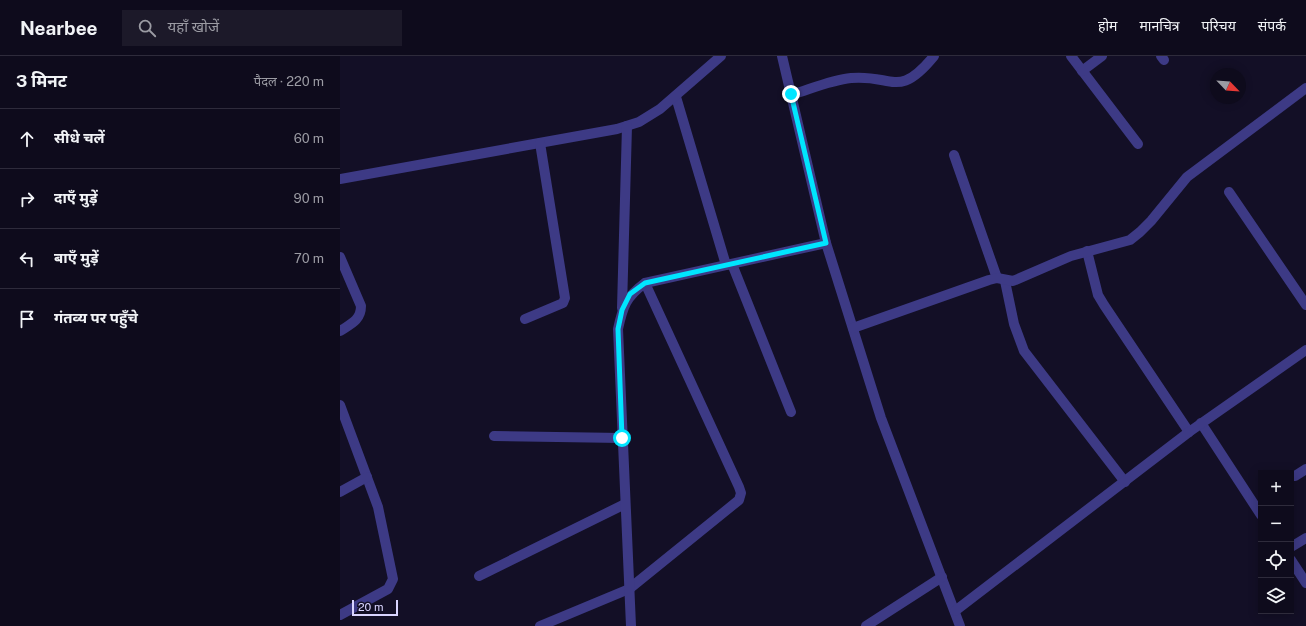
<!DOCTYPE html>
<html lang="hi">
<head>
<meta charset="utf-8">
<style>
	:root { --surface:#0e0b1c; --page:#1c1929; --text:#f1f3f6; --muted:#9b9ba3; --line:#2e2b3b }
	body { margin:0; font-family:"Public Sans","Noto Sans Devanagari",sans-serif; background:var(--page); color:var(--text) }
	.controls { position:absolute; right:12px; bottom:12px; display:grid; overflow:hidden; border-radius:0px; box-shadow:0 2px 10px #0003 }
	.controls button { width:36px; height:36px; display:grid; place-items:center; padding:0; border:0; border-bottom:1px solid var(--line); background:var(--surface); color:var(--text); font:20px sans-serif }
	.compass { position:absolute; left:870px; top:12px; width:36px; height:36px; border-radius:50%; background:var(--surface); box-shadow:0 2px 10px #0003; rotate:115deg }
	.scale { position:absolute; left:12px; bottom:10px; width:46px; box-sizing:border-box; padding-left:4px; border:2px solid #d9d4ff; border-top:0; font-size:11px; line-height:14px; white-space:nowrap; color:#d9d4ff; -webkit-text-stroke:3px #130f26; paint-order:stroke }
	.stop { position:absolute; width:12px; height:12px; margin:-9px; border:3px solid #00e5ff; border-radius:50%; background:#fff }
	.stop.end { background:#00e5ff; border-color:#fff; box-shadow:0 1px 4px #0008 }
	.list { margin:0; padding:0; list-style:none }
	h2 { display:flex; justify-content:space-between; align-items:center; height:52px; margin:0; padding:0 16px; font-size:17px }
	h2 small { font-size:13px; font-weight:400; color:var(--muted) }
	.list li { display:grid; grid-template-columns:26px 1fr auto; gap:12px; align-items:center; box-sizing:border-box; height:60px; padding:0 16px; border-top:1px solid var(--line) }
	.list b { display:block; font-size:15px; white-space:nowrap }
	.list em { font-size:13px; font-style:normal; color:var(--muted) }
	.icon { flex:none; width:22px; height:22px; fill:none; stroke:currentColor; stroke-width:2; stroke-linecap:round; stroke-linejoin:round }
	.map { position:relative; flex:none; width:966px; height:570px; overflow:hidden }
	header { display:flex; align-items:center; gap:24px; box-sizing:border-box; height:56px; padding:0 20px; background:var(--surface); border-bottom:1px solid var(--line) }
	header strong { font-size:19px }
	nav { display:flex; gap:22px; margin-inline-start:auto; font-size:14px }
	.search { width:280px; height:36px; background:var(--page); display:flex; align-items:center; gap:10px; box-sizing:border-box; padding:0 14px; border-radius:0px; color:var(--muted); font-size:15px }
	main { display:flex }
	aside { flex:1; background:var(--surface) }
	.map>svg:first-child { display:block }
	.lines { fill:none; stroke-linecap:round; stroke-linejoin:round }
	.minor { stroke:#3d3a85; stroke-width:10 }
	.route { stroke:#00e5ff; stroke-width:5 }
</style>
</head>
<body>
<header>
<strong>Nearbee</strong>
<div class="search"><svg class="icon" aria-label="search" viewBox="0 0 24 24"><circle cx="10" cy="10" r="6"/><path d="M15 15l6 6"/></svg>यहाँ खोजें</div>
<nav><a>होम</a><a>मानचित्र</a><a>परिचय</a><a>संपर्क</a></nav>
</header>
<main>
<aside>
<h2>3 मिनट<small>पैदल · 220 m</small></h2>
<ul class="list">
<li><svg class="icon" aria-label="ahead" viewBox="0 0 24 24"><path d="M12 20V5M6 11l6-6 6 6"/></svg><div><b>सीधे चलें</b></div><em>60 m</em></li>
<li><svg class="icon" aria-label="right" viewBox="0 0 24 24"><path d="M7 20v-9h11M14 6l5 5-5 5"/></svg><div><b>दाएँ मुड़ें</b></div><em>90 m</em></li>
<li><svg class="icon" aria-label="left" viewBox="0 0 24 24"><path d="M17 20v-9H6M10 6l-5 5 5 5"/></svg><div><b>बाएँ मुड़ें</b></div><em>70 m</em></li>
<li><svg class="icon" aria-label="arrive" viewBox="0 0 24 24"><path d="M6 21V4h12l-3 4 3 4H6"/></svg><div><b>गंतव्य पर पहुँचे</b></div></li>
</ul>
</aside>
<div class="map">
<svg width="966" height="570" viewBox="0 0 966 570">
	<rect width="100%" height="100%" fill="#130f26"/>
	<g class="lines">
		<g class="minor">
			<polyline points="442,0 486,187 541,362 620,570"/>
			<polyline points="731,0 798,88"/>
			<polyline points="821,0 824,4"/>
			<polyline points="742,15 762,0"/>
			<path d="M451,39C471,33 491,24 511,22C553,18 558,44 594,0"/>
			<polyline points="336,41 386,209"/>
			<polyline points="614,99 657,222"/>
			<polyline points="0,123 277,73 299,66 320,53 381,0"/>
			<polyline points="889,136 966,249"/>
			<polyline points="747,195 758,239 764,249 849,376"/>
			<path d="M0,201L21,250C21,264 11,268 0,275"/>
			<polyline points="392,208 451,356"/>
			<polyline points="665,225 674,268 684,295 785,426"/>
			<polyline points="282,252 287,70"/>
			<polyline points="185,263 223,247 225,242 200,87"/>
			<polyline points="513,272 649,224 657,222 673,225 731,200 790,184 800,176 811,165 847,121 966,32"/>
			<polyline points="0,349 38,451 53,523 48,533 0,559"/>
			<polyline points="861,367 921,459"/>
			<polyline points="154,380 282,382"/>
			<polyline points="955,420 966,413"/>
			<polyline points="0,436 27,421"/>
			<polyline points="951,491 966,482"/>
			<polyline points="951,504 966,527"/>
			<polyline points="139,520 285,448"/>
			<polyline points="615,555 849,376 966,294"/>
			<polyline points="200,570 289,533 399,444 401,437 399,431 305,227"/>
			<path d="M291,570L278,273C283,250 286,241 305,227L486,187"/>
			<polyline points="526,570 602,521"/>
		</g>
	</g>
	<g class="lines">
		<polyline class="route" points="282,382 278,273 282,254 290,238 305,227 486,187 451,38"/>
	</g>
</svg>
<div class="controls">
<button>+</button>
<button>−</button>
<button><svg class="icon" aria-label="locate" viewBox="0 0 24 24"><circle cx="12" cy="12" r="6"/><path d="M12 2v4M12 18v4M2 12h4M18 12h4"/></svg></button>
<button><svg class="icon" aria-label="layers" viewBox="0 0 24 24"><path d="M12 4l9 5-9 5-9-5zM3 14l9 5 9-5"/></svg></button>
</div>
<svg class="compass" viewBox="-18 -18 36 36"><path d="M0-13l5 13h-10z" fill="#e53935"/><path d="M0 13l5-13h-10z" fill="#9b9ba3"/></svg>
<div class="scale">20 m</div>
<div class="stop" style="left:282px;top:382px"></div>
<div class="stop end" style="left:451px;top:38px"></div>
</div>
</main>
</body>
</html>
